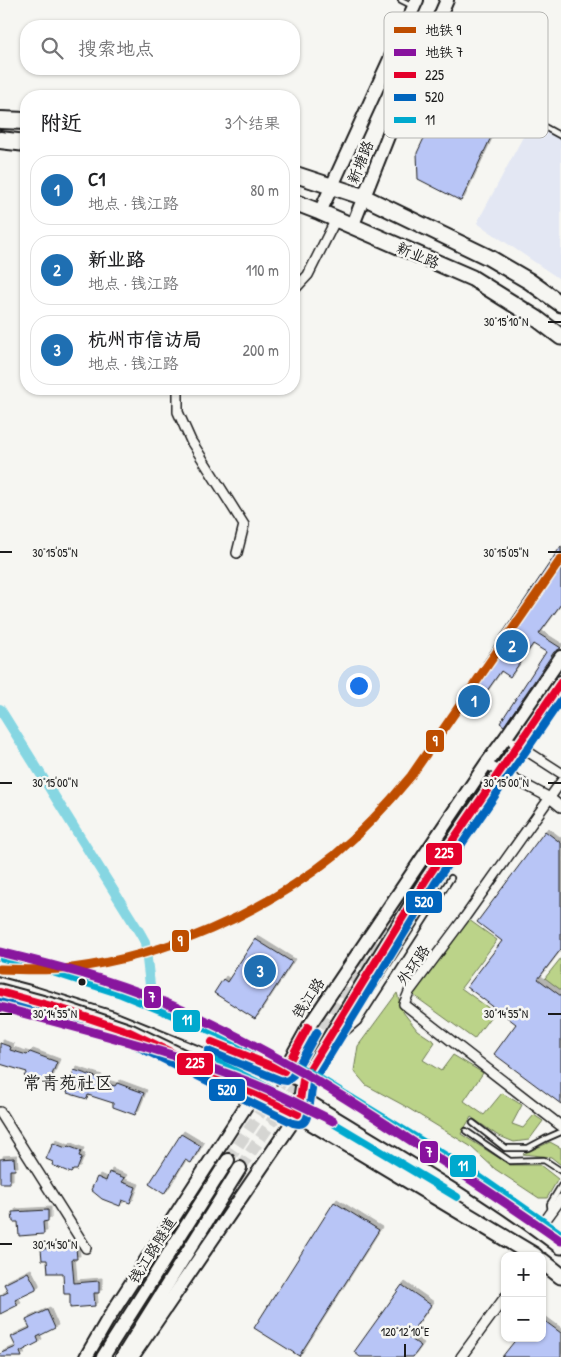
<!DOCTYPE html>
<html lang="zh">
<head>
<meta charset="utf-8">
<style>
	:root { --surface:#fff; --page:#f6f6f6; --text:#202124; --muted:#757577; --line:#e0e0e0; --accent:#1f6fb2 }
	body { margin:0; font-family:"Patrick Hand","LXGW WenKai TC",sans-serif; background:var(--page); color:var(--text) }
	.controls { position:absolute; right:15px; bottom:15px; display:grid; overflow:hidden; border-radius:10px; box-shadow:0 1px 4px #0004 }
	.controls button { width:45px; height:45px; display:grid; place-items:center; padding:0; border:0; border-bottom:1px solid var(--line); background:var(--surface); color:var(--text); font:25px sans-serif }
	.you { position:absolute; left:358px; top:685px; width:18px; height:18px; margin:-12px; border:4px solid #fff; border-radius:50%; background:#1a73e8; box-shadow:0 0 0 8px #1a73e833 }
	.badge { display:grid; place-items:center; width:32px; height:32px; border-radius:50%; background:var(--accent); color:#fff; font-size:16px; font-weight:700 }
	.pin { position:absolute; translate:-50% -50%; border:2px solid #fff; box-shadow:0 1px 5px #0006 }
	.list { margin:0; padding:0; list-style:none }
	h2 { display:flex; justify-content:space-between; align-items:center; height:65px; margin:0; padding:0 20px; font-size:21px }
	h2 small { font-size:16px; font-weight:400; color:var(--muted) }
	.list li { display:grid; grid-template-columns:32px 1fr auto; gap:15px; align-items:center; box-sizing:border-box; height:70px; margin:0 10px 10px; padding:0 10px; border:1px solid var(--line); border-radius:20px }
	.list b { display:block; font-size:19px; white-space:nowrap }
	.list p { margin:0; font-size:16px; white-space:nowrap; color:var(--muted) }
	.list em { font-size:16px; font-style:normal; color:var(--muted) }
	.icon { flex:none; width:28px; height:28px; fill:none; stroke:currentColor; stroke-width:2; stroke-linecap:round; stroke-linejoin:round }
	.map { position:relative; flex:none; width:561px; height:1357px; overflow:hidden }
	.search { position:absolute; background:var(--surface); box-shadow:0 1px 4px #0004; left:20px; top:20px; width:280px; height:55px; display:flex; align-items:center; gap:12px; box-sizing:border-box; padding:0 18px; border-radius:20px; color:var(--muted); font-size:19px }
	.panel { position:absolute; background:var(--surface); box-shadow:0 1px 4px #0004; left:20px; top:90px; width:280px; height:305px; border-radius:20px }
	.map>svg:first-child { display:block }
	.built { fill:#e3e7f3 }
	.green { fill:#bbd389; stroke:#6c7852 }
	.lines { fill:none; stroke-linecap:round; stroke-linejoin:round }
	.canal { stroke:#86d6e2; stroke-width:10 }
	.building { fill:#b8c5f6; stroke:#1c1c1c; filter:url(#shadow) }
	.secondary-tunnel { stroke:#d5d5d2; stroke-width:12; stroke-dasharray:12 6; stroke-linecap:butt }
	.lane-casing { stroke:#1c1c1c; stroke-width:8 }
	.street-casing { stroke:#1c1c1c; stroke-width:12 }
	.secondary-casing { stroke:#1c1c1c; stroke-width:16 }
	.primary-casing { stroke:#1c1c1c; stroke-width:19 }
	.highway-casing { stroke:#1c1c1c; stroke-width:20 }
	.lane { stroke:#f6f6f2; stroke-width:4.5 }
	.street { stroke:#f6f6f2; stroke-width:9 }
	.secondary { stroke:#f6f6f2; stroke-width:12 }
	.primary { stroke:#f6f6f2; stroke-width:15 }
	.highway { stroke:#f6f6f2; stroke-width:16 }
	.bus-1-casing { stroke:#f6f6f2; stroke-width:11 }
	.bus-2-casing { stroke:#f6f6f2; stroke-width:11 }
	.bus-3-casing { stroke:#f6f6f2; stroke-width:11 }
	.bus-1 { stroke:#e4002b; stroke-width:8 }
	.bus-2 { stroke:#0065bd; stroke-width:8 }
	.bus-3 { stroke:#00a9ce; stroke-width:8 }
	.metro-1-casing { stroke:#f6f6f2; stroke-width:12 }
	.metro-2-casing { stroke:#f6f6f2; stroke-width:12 }
	.metro-1 { stroke:#be4d00; stroke-width:9 }
	.metro-2 { stroke:#88129e; stroke-width:9 }
	.ticks { fill:none; stroke:#1c1c1c; stroke-width:2 }
	.bus-dot { fill:#1c1c1c; stroke:#f6f6f2; stroke-width:2 }
	.labels { text-anchor:middle; dominant-baseline:central; stroke-width:5; stroke-linejoin:round; paint-order:stroke }
	.street-label { font-size:15px; fill:#1c1c1c; stroke:#f6f6f2 }
	.quarter-label { font-size:18px; fill:#1c1c1c; stroke:#f6f6f2 }
	.key { fill:#f6f6f2; stroke:#b5b5b2; stroke-width:1 }
	.key-label { font-size:14px; fill:#1c1c1c }
	.ticks-label { font-size:12px; text-anchor:middle; fill:#1c1c1c; stroke:#f6f6f2; stroke-width:5; stroke-linejoin:round; paint-order:stroke }
	.line-badge { stroke:#f6f6f2; stroke-width:2 }
	.badge-label { font-size:14px; text-anchor:middle; font-weight:bold; fill:#fff }
</style>
</head>
<body>
<div class="map">
<svg width="561" height="1357" viewBox="0 0 561 1357">
	<defs>
		<filter id="shadow"><feDropShadow dx="3" dy="-3" stdDeviation="0" flood-color="#0004"/></filter>
	</defs>
	<rect width="100%" height="100%" fill="#f6f6f2"/>
	<filter id="ink" filterUnits="userSpaceOnUse"><feTurbulence type="fractalNoise" baseFrequency=".02" numOctaves="2"/><feDisplacementMap in="SourceGraphic" scale="10" xChannelSelector="R" yChannelSelector="G"/><feConvolveMatrix kernelMatrix="1 2 1 2 8 2 1 2 1" color-interpolation-filters="sRGB"/></filter>
	<g filter="url(#ink)">
		<polygon class="built" points="532,120 561,136 561,280 477,223"/>
		<g class="green">
			<polygon points="465,917 497,940 461,988 494,1012 474,1039 409,992"/>
			<polygon points="561,958 561,990 545,978"/>
			<polygon points="397,993 403,1012 417,1030 435,1042 423,1060 441,1071 453,1055 483,1073 464,1101 484,1115 502,1093 522,1105 512,1124 523,1128 534,1115 543,1121 529,1140 514,1142 497,1135 471,1117 461,1134 510,1165 540,1165 558,1179 547,1198 539,1198 495,1169 470,1146 403,1105 366,1085 354,1071 358,1046"/>
			<polygon points="550,1142 561,1148 561,1165 551,1157 523,1154"/>
		</g>
		<g class="lines">
			<polyline class="canal" points="0,709 140,933 145,942 150,985"/>
		</g>
		<g class="building">
			<polygon points="446,91 500,118 461,201 418,179 417,153"/>
			<polygon points="561,546 561,604 539,634 561,648 554,652 504,726 500,723 546,652 533,644 510,677 501,671 472,712 465,707 492,668 483,662"/>
			<polygon points="545,831 561,843 561,949 538,979 561,996 561,1104 494,1054 516,1024 467,987 502,941 477,922"/>
			<polygon points="255,939 292,962 255,1019 214,993 223,979 227,982"/>
			<polygon points="0,1043 11,1047 10,1050 27,1055 30,1052 57,1062 48,1085 24,1076 27,1072 0,1064"/>
			<polygon points="74,1070 99,1078 98,1081 115,1086 117,1083 144,1093 135,1115 113,1107 113,1103 88,1095 87,1099 67,1093"/>
			<polygon points="181,1134 201,1146 191,1163 185,1160 164,1194 149,1184"/>
			<polygon points="53,1143 66,1148 68,1146 81,1151 79,1156 82,1157 77,1170 73,1170 71,1173 52,1165 53,1162 46,1159"/>
			<polygon points="14,1158 15,1170 10,1170 10,1183 0,1183 0,1159"/>
			<polygon points="109,1172 125,1178 122,1182 136,1187 130,1203 122,1200 120,1206 102,1199 91,1190 97,1177 106,1181"/>
			<polygon points="334,1202 379,1230 299,1356 254,1328"/>
			<polygon points="48,1210 48,1221 43,1222 44,1234 19,1236 18,1222 13,1222 12,1212"/>
			<polygon points="76,1247 77,1259 72,1259 74,1283 99,1281 99,1293 94,1293 95,1306 70,1308 70,1294 64,1294 63,1273 48,1273 47,1260 42,1260 41,1249"/>
			<polygon points="28,1272 36,1287 36,1290 15,1300 18,1305 0,1314 0,1296 8,1292 4,1284"/>
			<polygon points="402,1285 431,1305 408,1337 421,1346 413,1357 360,1357 354,1352"/>
			<polygon points="47,1310 55,1328 37,1337 39,1342 20,1352 22,1357 0,1357 0,1354 16,1347 11,1337 30,1328 26,1320"/>
			<polygon points="542,1319 561,1333 561,1357 502,1357 517,1338 542,1338"/>
		</g>
		<g class="lines">
			<g class="secondary-tunnel">
				<polyline points="394,943 561,697"/>
				<polyline points="228,1160 415,887"/>
				<polyline points="240,1168 305,1073"/>
			</g>
			<defs>
				<g id="lane">
					<polyline points="401,0 413,6"/>
					<polyline points="420,66 517,112 561,136"/>
					<polyline points="329,1047 358,1022 451,878"/>
					<polyline points="473,1123 505,1148 528,1148 545,1139 561,1132"/>
					<polyline points="466,1131 510,1161 544,1160 561,1171"/>
					<polyline points="551,1212 550,1204 561,1186"/>
				</g>
				<g id="street">
					<polyline points="294,290 308,275 336,219"/>
					<polyline points="178,389 178,412 191,441 244,525 237,553"/>
					<polyline points="513,742 561,773"/>
					<polyline points="486,764 550,798 561,807"/>
					<polyline points="561,782 465,917 409,992 404,1004 561,1126"/>
					<polyline points="0,1112 86,1248"/>
					<polyline points="539,1229 561,1199"/>
					<polyline points="461,1357 505,1297"/>
				</g>
				<g id="secondary">
					<polyline points="320,212 417,0"/>
					<polyline points="352,227 394,121 447,0"/>
					<polyline points="86,1357 108,1319 255,1092 284,1071 309,1026 486,764 506,737 561,657"/>
					<polyline points="103,1357 228,1160"/>
					<polyline points="122,1357 240,1168"/>
					<polyline points="132,1357 298,1114 303,1080 427,878 561,682"/>
				</g>
				<g id="primary">
					<polyline points="294,174 364,197 488,257 529,281 561,304"/>
					<polyline points="294,202 320,212 472,278 536,318 561,337"/>
					<path d="M0,968L34,977L117,1003L284,1071L303,1080C390,1134 480,1184 561,1246"/>
					<polyline points="0,992 59,1008 130,1032 255,1092 298,1114 535,1256"/>
					<polyline points="542,1261 561,1276"/>
				</g>
				<g id="highway">
					<polyline points="0,120 26,121"/>
					<polyline points="0,140 26,143"/>
				</g>
			</defs>
			<use href="#lane" class="lane-casing"/>
			<use href="#street" class="street-casing"/>
			<use href="#secondary" class="secondary-casing"/>
			<use href="#primary" class="primary-casing"/>
			<use href="#highway" class="highway-casing"/>
			<use href="#lane" class="lane"/>
			<use href="#street" class="street"/>
			<use href="#secondary" class="secondary"/>
			<use href="#primary" class="primary"/>
			<use href="#highway" class="highway"/>
			<defs>
				<g id="bus-1">
					<polyline points="0,992 59,1008 130,1032 298,1114 303,1080 427,878 561,682"/>
					<polyline points="212,1042 284,1071 308,1027"/>
				</g>
				<g id="bus-2">
					<path d="M0,1002L56,1018L126,1041L293,1123C298,1124 302,1125 305,1121C310,1115 311,1092 313,1083L435,883L561,700"/>
					<polyline points="208,1051 280,1080 287,1081 292,1077 317,1032"/>
				</g>
				<g id="bus-3">
					<polyline points="3,958 37,967 121,994 288,1062 307,1071 472,1172 561,1234"/>
					<polyline points="206,1057 303,1105 457,1197"/>
				</g>
			</defs>
			<use href="#bus-1" class="bus-1-casing"/>
			<use href="#bus-2" class="bus-2-casing"/>
			<use href="#bus-3" class="bus-3-casing"/>
			<use href="#bus-1" class="bus-1"/>
			<use href="#bus-2" class="bus-2"/>
			<use href="#bus-3" class="bus-3"/>
			<defs>
				<path id="metro-1" d="M0,969C24,970 48,971 72,968C165,956 262,914 335,855C363,831 388,804 411,776L561,559"/>
				<g id="metro-2">
					<path d="M0,952C54,965 108,979 159,1000C248,1037 330,1087 410,1140C461,1173 511,1206 561,1241"/>
					<path d="M0,1007C85,1030 172,1051 254,1084C281,1095 307,1108 333,1121"/>
				</g>
			</defs>
			<use href="#metro-1" class="metro-1-casing"/>
			<use href="#metro-2" class="metro-2-casing"/>
			<use href="#metro-1" class="metro-1"/>
			<use href="#metro-2" class="metro-2"/>
		</g>
	</g>
	<path class="ticks" d="M548,322H561M0,552H12M548,552H561M0,783H12M548,783H561M0,1014H12M548,1014H561M0,1244H12M405,1344V1357"/>
	<circle class="bus-dot" cx="82" cy="982" r="4.5"/>
	<g class="labels">
		<g class="street-label">
			<text transform="translate(360 162) rotate(-68)">新塘路</text>
			<text transform="translate(418 255) rotate(23)">新业路</text>
			<text transform="translate(413 965) rotate(-55)">外环路</text>
			<text transform="translate(308 998) rotate(-57)">钱江路</text>
			<text transform="translate(152 1250) rotate(-58)">钱江路隧道</text>
		</g>
		<g class="quarter-label">
			<text x="68" y="1082">常青苑社区</text>
		</g>
	</g>
	<rect x="384" y="12" width="164" height="126" rx="8" class="key"/>
	<rect x="394" y="27" width="22" height="6" fill="#be4d00"/>
	<rect x="394" y="49" width="22" height="7" fill="#88129e"/>
	<rect x="394" y="72" width="22" height="6" fill="#e4002b"/>
	<rect x="394" y="94" width="22" height="7" fill="#0065bd"/>
	<rect x="394" y="117" width="22" height="6" fill="#00a9ce"/>
	<g class="key-label">
		<text x="425" y="35">地铁 9</text>
		<text x="425" y="57">地铁 7</text>
		<text x="425" y="80">225</text>
		<text x="425" y="102">520</text>
		<text x="425" y="125">11</text>
	</g>
	<g class="ticks-label">
		<text x="506" y="326">30°15'10"N</text>
		<text x="55" y="557">30°15'05"N</text>
		<text x="506" y="557">30°15'05"N</text>
		<text x="55" y="787">30°15'00"N</text>
		<text x="506" y="787">30°15'00"N</text>
		<text x="55" y="1018">30°14'55"N</text>
		<text x="506" y="1018">30°14'55"N</text>
		<text x="55" y="1249">30°14'50"N</text>
		<text x="405" y="1336">120°12'10"E</text>
	</g>
	<g class="line-badge">
		<rect x="425" y="729" width="20" height="24" rx="5" fill="#be4d00"/>
		<rect x="425" y="842" width="38" height="24" rx="5" fill="#e4002b"/>
		<rect x="405" y="890" width="38" height="24" rx="5" fill="#0065bd"/>
		<rect x="171" y="929" width="19" height="24" rx="5" fill="#be4d00"/>
		<rect x="143" y="985" width="19" height="24" rx="5" fill="#88129e"/>
		<rect x="172" y="1009" width="29" height="24" rx="5" fill="#00a9ce"/>
		<rect x="176" y="1052" width="38" height="24" rx="5" fill="#e4002b"/>
		<rect x="208" y="1078" width="38" height="24" rx="5" fill="#0065bd"/>
		<rect x="419" y="1140" width="20" height="24" rx="5" fill="#88129e"/>
		<rect x="449" y="1154" width="28" height="24" rx="5" fill="#00a9ce"/>
	</g>
	<g class="badge-label">
		<text x="435" y="746">9</text>
		<text x="444" y="858">225</text>
		<text x="424" y="907">520</text>
		<text x="180" y="946">9</text>
		<text x="152" y="1002">7</text>
		<text x="187" y="1025">11</text>
		<text x="195" y="1068">225</text>
		<text x="227" y="1095">520</text>
		<text x="429" y="1157">7</text>
		<text x="463" y="1171">11</text>
	</g>
</svg>
<div class="controls">
<button>+</button>
<button>−</button>
</div>
<div class="you"></div>
<div class="pin badge" style="left:474px;top:701px">1</div>
<div class="pin badge" style="left:512px;top:646px">2</div>
<div class="pin badge" style="left:260px;top:971px">3</div>
<div class="search"><svg class="icon" aria-label="search" viewBox="0 0 24 24"><circle cx="10" cy="10" r="6"/><path d="M15 15l6 6"/></svg>搜索地点</div>
<section class="panel">
<h2>附近<small>3个结果</small></h2>
<ul class="list">
<li><span class="badge">1</span><div><b>C1</b><p>地点 · 钱江路</p></div><em>80 m</em></li>
<li><span class="badge">2</span><div><b>新业路</b><p>地点 · 钱江路</p></div><em>110 m</em></li>
<li><span class="badge">3</span><div><b>杭州市信访局</b><p>地点 · 钱江路</p></div><em>200 m</em></li>
</ul>
</section>
</div>
</body>
</html>
